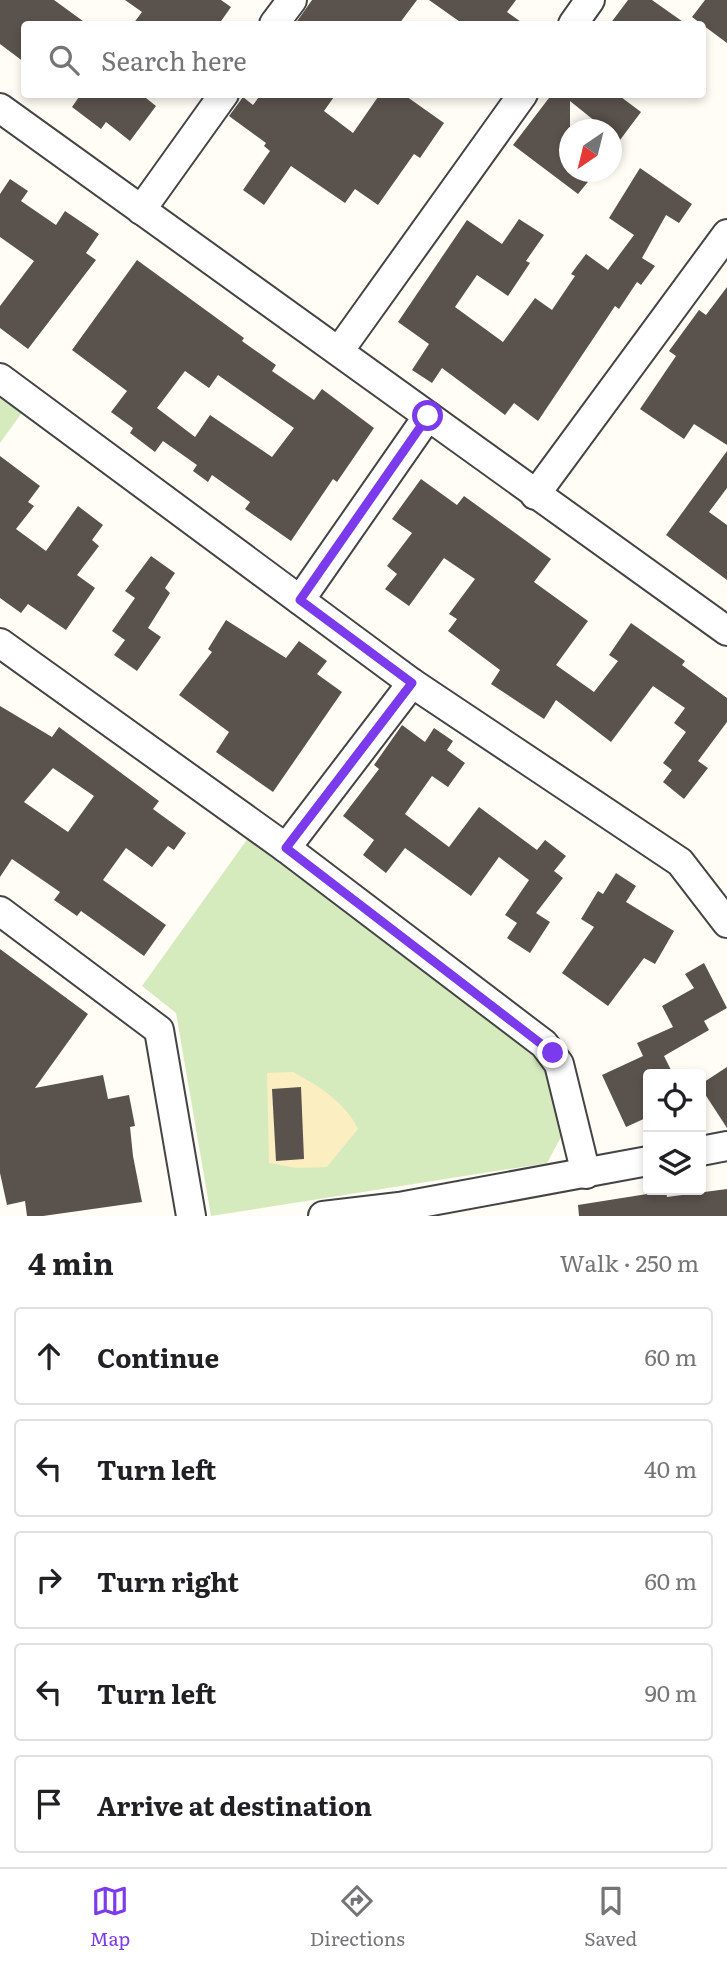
<!DOCTYPE html>
<html lang="en">
<head>
<meta charset="utf-8">
<style>
	:root { --surface:#fff; --page:#f2f2f2; --text:#202124; --muted:#757577; --line:#e0e0e0; --accent:#7c3aed }
	body { margin:0; font-family:Literata,serif; background:var(--page); color:var(--text) }
	.controls { position:absolute; right:21px; bottom:21px; display:grid; overflow:hidden; border-radius:7px; box-shadow:0 4px 10px #0003 }
	.controls button { width:63px; height:63px; display:grid; place-items:center; padding:0; border:0; border-bottom:2px solid var(--line); background:var(--surface); color:var(--text); font:35px sans-serif }
	.compass { position:absolute; left:559px; top:119px; width:63px; height:63px; border-radius:50%; background:var(--surface); box-shadow:0 4px 10px #0003; rotate:215deg }
	.stop { position:absolute; width:21px; height:21px; margin:-16px; border:5px solid #7c3aed; border-radius:50%; background:#fff }
	.stop.end { background:#7c3aed; border-color:#fff; box-shadow:0 2px 7px #0008 }
	.list { margin:0; padding:0; list-style:none }
	h2 { display:flex; justify-content:space-between; align-items:center; height:91px; margin:0; padding:0 28px; font-size:30px }
	h2 small { font-size:23px; font-weight:400; color:var(--muted) }
	.list li { display:grid; grid-template-columns:46px 1fr auto; gap:21px; align-items:center; box-sizing:border-box; height:98px; margin:0 14px 14px; padding:0 14px; border:2px solid var(--line); border-radius:7px }
	.list b { display:block; font-size:26px; white-space:nowrap }
	.list em { font-size:23px; font-style:normal; color:var(--muted) }
	.icon { flex:none; width:38px; height:38px; fill:none; stroke:currentColor; stroke-width:2; stroke-linecap:round; stroke-linejoin:round }
	.map { position:relative; flex:none; width:727px; height:1216px; overflow:hidden }
	.search { position:absolute; background:var(--surface); box-shadow:0 4px 10px #0003; left:21px; right:21px; top:21px; height:77px; display:flex; align-items:center; gap:18px; box-sizing:border-box; padding:0 24px; border-radius:7px; color:var(--muted); font-size:26px }
	.sheet { height:651px; background:var(--surface) }
	nav { display:flex; justify-content:space-around; align-items:center; box-sizing:border-box; height:98px; border-top:2px solid var(--line); background:var(--surface); font-size:19px; color:var(--muted) }
	nav a { display:grid; justify-items:center; gap:4px }
	nav .on { color:var(--accent) }
	.map>svg:first-child { display:block }
	.green { fill:#d5ebbd }
	.sand { fill:#fbeec1 }
	.building { fill:#5a524d; fill-rule:evenodd }
	.lines { fill:none; stroke-linecap:round; stroke-linejoin:round }
	.street-casing { stroke:#444; stroke-width:32 }
	.street { stroke:#fff; stroke-width:28 }
	.route { stroke:#7c3aed; stroke-width:9 }
</style>
</head>
<body>
<div class="map">
<svg width="727" height="1216" viewBox="0 0 727 1216">
	<rect width="100%" height="100%" fill="#fffdf5"/>
	<g class="green">
		<polygon points="0,388 26,407 0,443"/>
		<polygon points="251,834 534,1048 549,1069 561,1137 547,1163 211,1216 176,1013 142,986"/>
	</g>
	<path class="sand" d="M293,1072C319,1086 345,1102 358,1129L327,1167L296,1168L269,1163L267,1073Z"/>
	<g class="building">
		<polygon points="0,0 54,0 87,24 24,24 24,62 0,44"/>
		<polygon points="125,0 221,0 231,7 219,24 133,24 142,12"/>
		<polygon points="312,0 417,0 399,24 295,24"/>
		<polygon points="429,0 516,0 507,12 524,24 463,24"/>
		<polygon points="628,0 652,0 686,24 610,24"/>
		<polygon points="705,0 727,0 727,43 692,17"/>
		<polygon points="81,94 141,94 156,106 130,141 106,122 101,129 72,107"/>
		<polygon points="261,94 336,94 324,111 353,133 380,94 403,94 444,123 420,158 414,154 378,205 355,189 345,203 291,166 264,205 243,190 270,151 264,146 266,143 229,116 243,97 253,105"/>
		<polygon points="552,94 617,94 641,112 620,140 612,134 612,130 606,130 570,101 570,172 596,172 578,194 513,145"/>
		<polygon points="640,168 692,204 679,223 666,215 642,258 655,266 641,285 637,282 619,309 615,306 538,421 514,403 505,415 442,368 432,383 412,370 429,344 398,322 467,220 502,244 519,219 544,235 526,261 530,263 508,296 477,275 455,307 503,342 535,298 552,310 575,276 571,274 586,254 608,270 634,235 609,218"/>
		<polygon points="10,179 28,191 21,201 56,225 65,211 99,234 86,253 96,260 28,349 0,328 0,306 34,261 0,237 0,194"/>
		<path d="M137,260L244,338L242,341L276,365L272,371L314,400L322,389L374,428L337,482L333,479L291,541L245,509L250,502L212,475L208,482L193,471L197,465L163,441L155,452L130,433L133,428L111,412L127,391L72,350ZM185,371L209,388L218,375L294,428L272,457L210,415L195,437L157,408Z"/>
		<polygon points="727,287 727,445 694,424 684,439 640,409 676,356 669,351 699,310 706,315"/>
		<polygon points="727,451 727,488 709,512 727,525 727,580 666,535"/>
		<polygon points="0,456 40,486 28,502 34,506 16,529 46,551 78,506 103,525 92,540 99,546 77,575 95,588 66,630 28,604 21,613 0,598"/>
		<polygon points="421,479 457,505 464,496 551,559 534,582 588,621 556,665 594,692 618,661 609,655 631,623 685,661 682,665 727,698 727,722 698,761 708,768 684,799 663,782 672,770 663,763 686,732 674,723 685,708 653,686 611,742 556,700 544,719 491,684 500,670 448,631 457,619 449,614 475,579 444,558 409,606 385,589 397,574 387,566 412,533 392,519"/>
		<polygon points="151,556 175,573 165,588 170,593 148,628 161,637 137,671 114,655 125,640 112,631 135,598 125,591"/>
		<polygon points="226,620 286,658 299,641 327,661 317,674 342,692 273,792 216,752 229,732 179,695 212,652 208,649"/>
		<path d="M0,706L52,737L59,727L159,801L153,809L186,833L174,850L168,846L152,867L126,848L103,880L166,925L144,956L81,911L77,916L54,900L60,892L12,859L0,877ZM53,768L94,796L68,832L24,802Z"/>
		<polygon points="402,725 425,742 434,728 453,741 447,750 465,763 448,787 432,776 405,814 449,847 479,807 537,850 545,840 566,856 554,871 563,878 536,913 550,922 530,953 507,938 517,923 505,915 529,880 499,857 471,896 405,848 386,873 363,855 374,840 343,816 379,769 374,765"/>
		<polygon points="616,873 636,886 626,902 674,931 655,964 644,958 608,1006 562,973 594,927 581,919 598,891 603,894"/>
		<polygon points="0,949 88,1014 35,1088 103,1075 108,1099 129,1095 135,1126 130,1127 133,1156 142,1202 43,1216 27,1216 25,1201 7,1205 0,1173"/>
		<polygon points="704,963 727,1008 704,1021 709,1030 664,1056 673,1074 648,1074 648,1117 626,1127 602,1075 643,1056 637,1043 673,1027 662,1006 694,988 685,974"/>
		<polygon points="727,1067 727,1128 701,1088 701,1084"/>
		<polygon points="301,1087 304,1159 276,1161 272,1089"/>
		<polygon points="727,1189 727,1216 579,1216 578,1205 666,1191 667,1197"/>
	</g>
	<g class="lines">
		<defs>
			<g id="street">
				<polyline points="274,24 292,0"/>
				<polyline points="573,24 590,0"/>
				<polyline points="0,108 727,631"/>
				<polyline points="141,210 224,94"/>
				<polyline points="339,351 523,94"/>
				<polyline points="0,378 412,683 680,862 727,923"/>
				<polyline points="535,495 727,234"/>
				<polyline points="300,600 428,416"/>
				<polyline points="0,643 286,848 544,1044 559,1064 586,1174"/>
				<polyline points="286,848 412,683"/>
				<polyline points="0,911 159,1030 191,1216"/>
				<polyline points="701,1151 727,1146"/>
				<polyline points="323,1216 399,1207 648,1161"/>
			</g>
		</defs>
		<use href="#street" class="street-casing"/>
		<use href="#street" class="street"/>
	</g>
	<g class="lines">
		<polyline class="route" points="428,416 300,600 412,683 286,848 553,1053"/>
	</g>
</svg>
<div class="controls">
<button><svg class="icon" aria-label="locate" viewBox="0 0 24 24"><circle cx="12" cy="12" r="6"/><path d="M12 2v4M12 18v4M2 12h4M18 12h4"/></svg></button>
<button><svg class="icon" aria-label="layers" viewBox="0 0 24 24"><path d="M12 4l9 5-9 5-9-5zM3 14l9 5 9-5"/></svg></button>
</div>
<svg class="compass" viewBox="-18 -18 36 36"><path d="M0-13l5 13h-10z" fill="#e53935"/><path d="M0 13l5-13h-10z" fill="#757577"/></svg>
<div class="stop" style="left:428px;top:416px"></div>
<div class="stop end" style="left:553px;top:1053px"></div>
<div class="search"><svg class="icon" aria-label="search" viewBox="0 0 24 24"><circle cx="10" cy="10" r="6"/><path d="M15 15l6 6"/></svg>Search here</div>
</div>
<section class="sheet">
<h2>4 min<small>Walk · 250 m</small></h2>
<ul class="list">
<li><svg class="icon" aria-label="ahead" viewBox="0 0 24 24"><path d="M12 20V5M6 11l6-6 6 6"/></svg><div><b>Continue</b></div><em>60 m</em></li>
<li><svg class="icon" aria-label="left" viewBox="0 0 24 24"><path d="M17 20v-9H6M10 6l-5 5 5 5"/></svg><div><b>Turn left</b></div><em>40 m</em></li>
<li><svg class="icon" aria-label="right" viewBox="0 0 24 24"><path d="M7 20v-9h11M14 6l5 5-5 5"/></svg><div><b>Turn right</b></div><em>60 m</em></li>
<li><svg class="icon" aria-label="left" viewBox="0 0 24 24"><path d="M17 20v-9H6M10 6l-5 5 5 5"/></svg><div><b>Turn left</b></div><em>90 m</em></li>
<li><svg class="icon" aria-label="arrive" viewBox="0 0 24 24"><path d="M6 21V4h12l-3 4 3 4H6"/></svg><div><b>Arrive at destination</b></div></li>
</ul>
</section>
<nav>
<a class="on"><svg class="icon" aria-label="map" viewBox="0 0 24 24"><path d="M3 6l6-2 6 2 6-2v14l-6 2-6-2-6 2zM9 4v14M15 6v14"/></svg>Map</a>
<a><svg class="icon" aria-label="directions" viewBox="0 0 24 24"><path d="M12 3l9 9-9 9-9-9zM9 14v-3h6M13 9l2 2-2 2"/></svg>Directions</a>
<a><svg class="icon" aria-label="saved" viewBox="0 0 24 24"><path d="M7 4h10v16l-5-4-5 4z"/></svg>Saved</a>
</nav>
</body>
</html>
